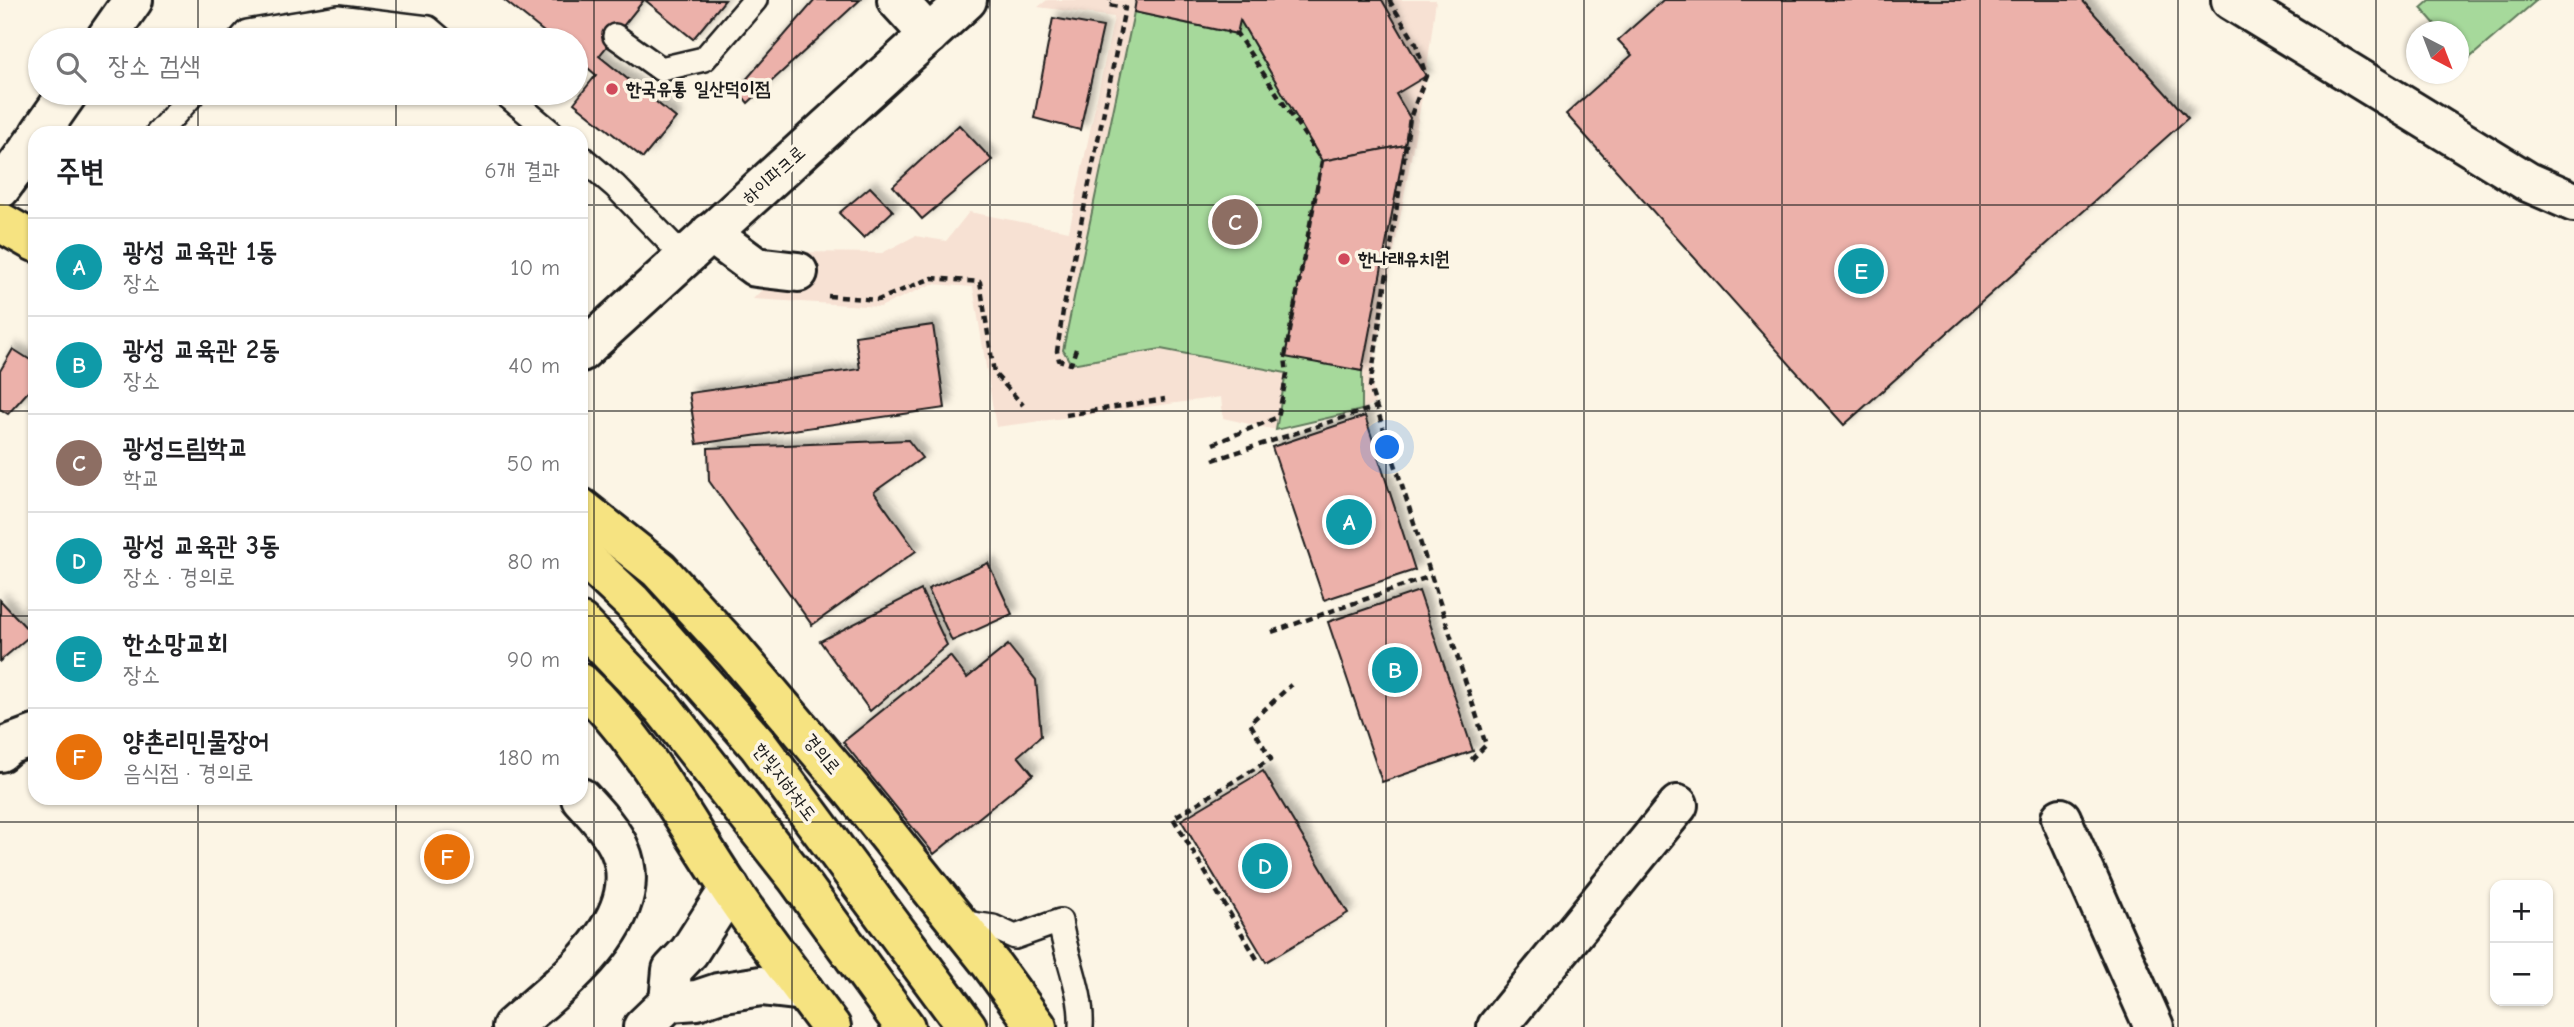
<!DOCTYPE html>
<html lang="ko">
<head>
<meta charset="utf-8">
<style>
	:root { --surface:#fff; --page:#f2f2f2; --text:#202124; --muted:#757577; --line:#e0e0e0; --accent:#111827 }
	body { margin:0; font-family:"Comic Neue","Poor Story",sans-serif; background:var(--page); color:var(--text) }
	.controls { position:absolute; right:21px; bottom:21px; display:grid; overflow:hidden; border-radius:14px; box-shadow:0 2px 5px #0004 }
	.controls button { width:63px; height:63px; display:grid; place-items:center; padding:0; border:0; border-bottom:2px solid var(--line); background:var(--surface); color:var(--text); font:35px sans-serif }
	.compass { position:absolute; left:2406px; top:21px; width:63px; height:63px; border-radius:50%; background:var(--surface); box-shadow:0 2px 5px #0004; rotate:138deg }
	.you { position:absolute; left:1388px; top:448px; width:24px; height:24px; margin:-18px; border:5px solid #fff; border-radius:50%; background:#1a73e8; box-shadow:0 0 0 10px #1a73e833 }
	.badge { display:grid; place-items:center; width:46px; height:46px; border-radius:50%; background:var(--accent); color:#fff; font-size:23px; font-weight:700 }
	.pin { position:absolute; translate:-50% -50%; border:4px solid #fff; box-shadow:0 2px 7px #0006 }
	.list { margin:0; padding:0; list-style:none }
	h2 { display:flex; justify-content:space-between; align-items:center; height:91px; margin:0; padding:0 28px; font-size:30px }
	h2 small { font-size:23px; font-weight:400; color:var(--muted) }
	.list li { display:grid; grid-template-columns:46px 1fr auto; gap:21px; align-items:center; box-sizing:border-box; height:98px; padding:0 28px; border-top:2px solid var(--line) }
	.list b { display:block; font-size:26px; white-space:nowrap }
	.list p { margin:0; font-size:23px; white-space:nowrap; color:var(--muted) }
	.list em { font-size:23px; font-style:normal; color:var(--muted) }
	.icon { flex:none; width:38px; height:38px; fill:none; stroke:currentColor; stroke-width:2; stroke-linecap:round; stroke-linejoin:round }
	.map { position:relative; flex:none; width:2574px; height:1027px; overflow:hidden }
	.search { position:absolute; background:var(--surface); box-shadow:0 2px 5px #0004; left:28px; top:28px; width:560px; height:77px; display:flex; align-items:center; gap:18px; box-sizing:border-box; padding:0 24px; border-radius:38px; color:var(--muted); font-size:26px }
	.panel { position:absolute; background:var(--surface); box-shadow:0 2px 5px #0004; left:28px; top:126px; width:560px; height:679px; border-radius:21px }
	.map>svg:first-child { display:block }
	.built { fill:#f7e1d3 }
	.green { fill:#a6d99b; stroke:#617a5c; stroke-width:2 }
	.building { fill:#ecb1aa; stroke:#1c1c1c; stroke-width:2; filter:url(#shadow) }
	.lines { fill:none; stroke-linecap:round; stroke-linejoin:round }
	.lane-casing { stroke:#1c1c1c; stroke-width:28 }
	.street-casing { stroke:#1c1c1c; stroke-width:44 }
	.secondary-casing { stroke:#1c1c1c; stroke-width:44 }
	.primary-casing { stroke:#1c1c1c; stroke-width:44 }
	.path { stroke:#1c1c1c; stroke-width:4.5; stroke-dasharray:7 5; stroke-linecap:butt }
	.lane { stroke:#fcf5e5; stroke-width:23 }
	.street { stroke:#fcf5e5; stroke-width:38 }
	.secondary { stroke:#fcf5e5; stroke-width:38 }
	.primary { stroke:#f6e381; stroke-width:38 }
	.grid { fill:none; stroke:#1c1c1c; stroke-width:2; stroke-opacity:0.55 }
	.poi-dot { fill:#d1495b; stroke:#fcf5e5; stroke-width:2.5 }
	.labels { text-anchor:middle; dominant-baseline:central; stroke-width:7; stroke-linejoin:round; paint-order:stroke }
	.poi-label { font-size:19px; font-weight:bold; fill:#1c1c1c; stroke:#fcf5e5; text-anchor:start }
	.street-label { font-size:19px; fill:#1c1c1c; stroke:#fcf5e5 }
</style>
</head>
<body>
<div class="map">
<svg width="2574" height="1027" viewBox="0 0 2574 1027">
	<defs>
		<filter id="shadow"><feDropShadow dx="6" dy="-6" stdDeviation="3.5" flood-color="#0004"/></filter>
	</defs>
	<rect width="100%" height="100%" fill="#fcf5e5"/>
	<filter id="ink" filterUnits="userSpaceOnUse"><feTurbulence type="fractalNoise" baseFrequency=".0143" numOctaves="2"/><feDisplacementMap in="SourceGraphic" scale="14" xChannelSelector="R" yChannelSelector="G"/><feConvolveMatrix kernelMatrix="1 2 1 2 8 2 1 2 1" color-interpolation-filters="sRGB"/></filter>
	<g filter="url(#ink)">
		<polygon class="built" points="1047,0 1436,0 1426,76 1371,377 1375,403 1362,410 1276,430 1223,418 1221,397 996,427 973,287 932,284 880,307 753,299 799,252 882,253 915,236 946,241 969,212 1069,231 1114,17 1038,7"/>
		<g class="green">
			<polygon points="2430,0 2537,0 2466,61 2459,52 2458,32 2441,31 2421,8"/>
			<polygon points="1134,12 1236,34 1240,20 1322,161 1285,356 1362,371 1362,410 1276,430 1286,373 1161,349 1071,364 1063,350"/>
		</g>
		<g class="building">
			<polygon points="504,0 644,0 599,56 676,118 643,158 574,103 596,75 576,58 576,40 554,40"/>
			<polygon points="645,0 725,0 693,39"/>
			<polygon points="815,0 860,0 748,103 737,90"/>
			<polygon points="1136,0 1382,0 1426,76 1396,94 1410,118 1405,145 1322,161 1240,20 1237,34 1134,12"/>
			<polygon points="1663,0 2082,0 2188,118 1844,425 1566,114 1632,55 1618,40"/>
			<polygon points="1053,18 1103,27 1080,130 1034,118"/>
			<polygon points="959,125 992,160 922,219 893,186"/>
			<polygon points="1405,145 1362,371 1285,357 1322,161"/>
			<polygon points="870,187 893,211 864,238 839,213"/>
			<polygon points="933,325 945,408 697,444 689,393 860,369 855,336"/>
			<polygon points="13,349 35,363 35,384 8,414 0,409 0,371"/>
			<polygon points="1365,416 1415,570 1324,600 1272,447"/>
			<polygon points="908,440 922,458 874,492 916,551 812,625 709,481 708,448"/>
			<polygon points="988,563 1012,614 952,641 928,589"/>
			<polygon points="921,590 947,645 870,711 820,641"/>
			<polygon points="1419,591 1473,751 1382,782 1328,622"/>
			<polygon points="0,600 32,634 0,661"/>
			<polygon points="1008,645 1036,680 1041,736 1018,756 1033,774 934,854 843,742 950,656 967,678"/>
			<polygon points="1263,771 1348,913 1266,962 1181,820"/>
		</g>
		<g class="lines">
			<defs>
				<g id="lane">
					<polyline points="615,36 661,69 704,59 755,0"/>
					<polyline points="240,40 247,32 338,17 428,28 442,40"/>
					<polyline points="504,93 552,133"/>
					<polyline points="158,133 194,93"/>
					<polyline points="581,157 615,186 685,258"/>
					<path d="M958,922L993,927L1015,937L1060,921C1065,956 1083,991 1081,1027"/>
				</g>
				<g id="street">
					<polyline points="897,0 929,35"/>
					<polyline points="2231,0 2528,182 2574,202"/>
					<polyline points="105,40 133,0"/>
					<polyline points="40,133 68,93"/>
					<polyline points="0,189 35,141"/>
					<polyline points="710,233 756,267 798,272"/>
					<polyline points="0,752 8,745 35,735"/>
					<polyline points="2061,818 2154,1027"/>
					<path d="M512,1027C557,987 650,920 620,850C613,832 594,812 581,798"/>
					<polyline points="1497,1027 1678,805"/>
				</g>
				<g id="secondary">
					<polyline points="581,352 967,0"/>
					<polyline points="669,1002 672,970 689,952 730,888"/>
					<polyline points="643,1027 669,1002 697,1000 718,993 761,986 804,991"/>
				</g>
				<g id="primary">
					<polyline points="0,222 35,242"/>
					<polyline points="581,508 659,570 734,651 852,790 991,964 1037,1027"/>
					<polyline points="581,554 632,602 758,745 967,1027"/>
					<polyline points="581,623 662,707 797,878 905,1027"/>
					<path d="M581,683C644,742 682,818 730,889C762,936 797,982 831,1027"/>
				</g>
			</defs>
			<use href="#lane" class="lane-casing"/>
			<use href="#street" class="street-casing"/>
			<use href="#secondary" class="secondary-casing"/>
			<use href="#primary" class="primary-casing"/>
			<g class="path">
				<polyline points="1389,0 1416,44 1426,76 1410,118 1370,387 1486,745 1468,763"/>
				<polyline points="828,296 878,300 932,278 980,282 994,373 1023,405"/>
				<polyline points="1076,349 1071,364 1059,360 1057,351 1063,311 1125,8 1109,5 1110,0"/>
				<polyline points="1066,415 1165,399"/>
				<polyline points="1213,444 1278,417 1287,374 1285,357 1322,161 1237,34 1227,32"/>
				<polyline points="1213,460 1376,407"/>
				<polyline points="1272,632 1431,576"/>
				<polyline points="1257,959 1173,818 1271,759 1250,723 1291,685"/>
			</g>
			<use href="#lane" class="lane"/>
			<use href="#street" class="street"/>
			<use href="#secondary" class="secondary"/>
			<use href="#primary" class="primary"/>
		</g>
	</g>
	<path class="grid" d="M198,0V40M396,0V40M594,0V1027M792,0V1027M990,0V1027M1188,0V1027M1386,0V1027M1584,0V1027M1782,0V1027M1980,0V1027M2178,0V1027M2376,0V1027M198,93V133M396,93V133M0,205H35M581,205H2574M0,411H35M581,411H2574M0,616H35M581,616H2574M198,798V1027M396,798V1027M0,822H2574"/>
	<g class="poi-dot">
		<circle cx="612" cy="89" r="7"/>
		<circle cx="1344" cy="259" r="7"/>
	</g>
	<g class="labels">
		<g class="poi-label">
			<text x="626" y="89">한국유통 일산덕이점</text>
			<text x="1358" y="259">한나래유치원</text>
		</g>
		<g class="street-label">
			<text transform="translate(774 175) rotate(-42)">하이파크로</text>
			<text transform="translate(822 754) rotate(50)">경의로</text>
			<text transform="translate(785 782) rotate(53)">한빛지하차도</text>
		</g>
	</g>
</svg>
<div class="controls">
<button>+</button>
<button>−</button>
</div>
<svg class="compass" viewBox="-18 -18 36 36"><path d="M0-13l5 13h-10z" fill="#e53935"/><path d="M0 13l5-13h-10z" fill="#757577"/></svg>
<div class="you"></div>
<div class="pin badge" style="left:1349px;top:522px;background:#0f9aa8">A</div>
<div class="pin badge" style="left:1395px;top:670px;background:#0f9aa8">B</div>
<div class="pin badge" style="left:1235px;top:222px;background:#8d6e63">C</div>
<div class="pin badge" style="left:1265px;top:866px;background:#0f9aa8">D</div>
<div class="pin badge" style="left:1861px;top:271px;background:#0f9aa8">E</div>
<div class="pin badge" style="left:447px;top:857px;background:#e8710a">F</div>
<div class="search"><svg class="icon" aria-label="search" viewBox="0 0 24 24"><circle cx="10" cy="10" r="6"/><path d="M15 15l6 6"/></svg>장소 검색</div>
<section class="panel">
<h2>주변<small>6개 결과</small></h2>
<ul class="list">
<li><span class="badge" style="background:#0f9aa8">A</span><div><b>광성 교육관 1동</b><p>장소</p></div><em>10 m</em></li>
<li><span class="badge" style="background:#0f9aa8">B</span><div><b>광성 교육관 2동</b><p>장소</p></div><em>40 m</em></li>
<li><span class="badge" style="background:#8d6e63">C</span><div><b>광성드림학교</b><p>학교</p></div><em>50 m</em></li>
<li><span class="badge" style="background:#0f9aa8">D</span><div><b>광성 교육관 3동</b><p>장소 · 경의로</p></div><em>80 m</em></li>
<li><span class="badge" style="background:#0f9aa8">E</span><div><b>한소망교회</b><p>장소</p></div><em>90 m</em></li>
<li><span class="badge" style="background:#e8710a">F</span><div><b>양촌리민물장어</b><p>음식점 · 경의로</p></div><em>180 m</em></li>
</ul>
</section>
</div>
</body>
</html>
